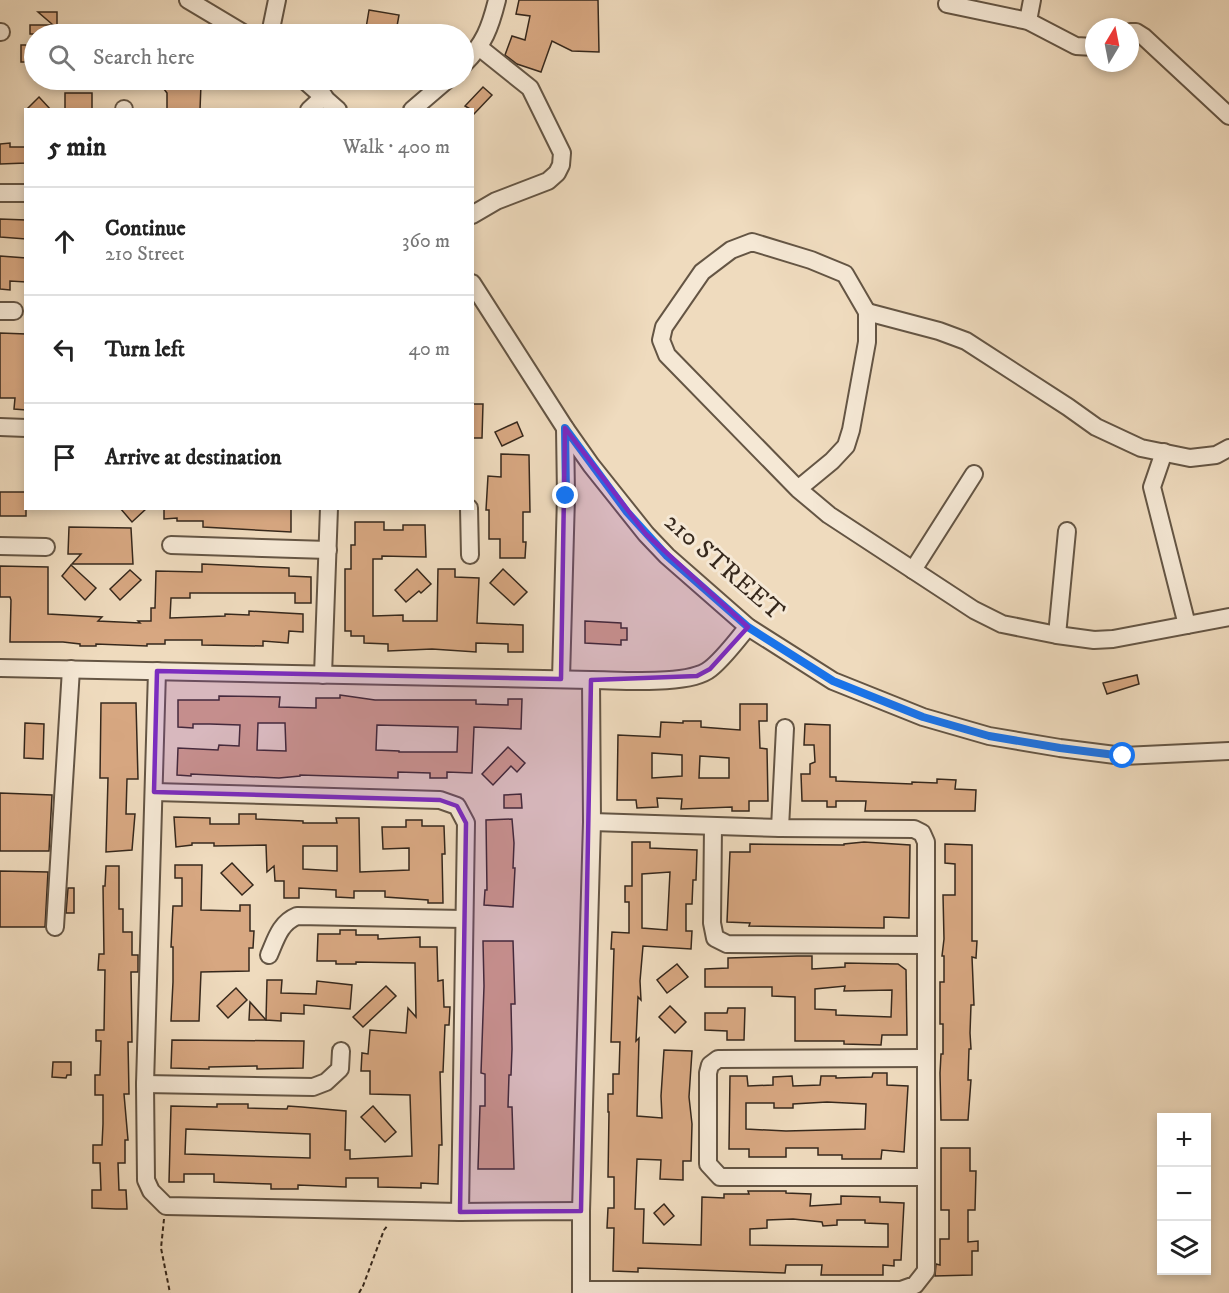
<!DOCTYPE html>
<html lang="en">
<head>
<meta charset="utf-8">
<style>
	:root { --surface:#fff; --page:#f2f2f2; --text:#222; --muted:#767676; --line:#e0e0e0 }
	body { margin:0; font-family:"IM FELL DW Pica",serif; background:var(--page); color:var(--text) }
	.controls { position:absolute; right:18px; bottom:18px; display:grid; overflow:hidden; border-radius:0px; box-shadow:0 3px 9px #0003 }
	.controls button { width:54px; height:54px; display:grid; place-items:center; padding:0; border:0; border-bottom:2px solid var(--line); background:var(--surface); color:var(--text); font:30px sans-serif }
	.compass { position:absolute; left:1085px; top:18px; width:54px; height:54px; border-radius:50%; background:var(--surface); box-shadow:0 3px 9px #0003; rotate:10deg }
	.stop { position:absolute; width:18px; height:18px; margin:-14px; border:4px solid #1a73e8; border-radius:50%; background:#fff }
	.stop.end { background:#1a73e8; border-color:#fff; box-shadow:0 2px 6px #0008 }
	.list { margin:0; padding:0; list-style:none }
	h2 { display:flex; justify-content:space-between; align-items:center; height:78px; margin:0; padding:0 24px; font-size:26px }
	h2 small { font-size:20px; font-weight:400; color:var(--muted) }
	.list li { display:grid; grid-template-columns:39px 1fr auto; gap:18px; align-items:center; box-sizing:border-box; height:108px; padding:0 24px; border-top:2px solid var(--line) }
	.list b { display:block; font-size:22px; white-space:nowrap }
	.list p { margin:0; font-size:20px; white-space:nowrap; color:var(--muted) }
	.list em { font-size:20px; font-style:normal; color:var(--muted) }
	.icon { flex:none; width:33px; height:33px; fill:none; stroke:currentColor; stroke-width:2; stroke-linecap:round; stroke-linejoin:round }
	.map { position:relative; flex:none; width:1229px; height:1293px; overflow:hidden }
	.search { position:absolute; background:var(--surface); box-shadow:0 3px 9px #0003; left:24px; top:24px; width:450px; height:66px; display:flex; align-items:center; gap:15px; box-sizing:border-box; padding:0 21px; border-radius:33px; color:var(--muted); font-size:22px }
	.panel { position:absolute; background:var(--surface); box-shadow:0 3px 9px #0003; left:24px; top:108px; width:450px; height:402px; border-radius:0px }
	.map>svg:first-child { display:block }
	.building { fill:#d7a781; stroke:#36281c; stroke-width:1.5; fill-rule:evenodd }
	.lines { fill:none; stroke-linecap:round; stroke-linejoin:round }
	.minor-casing { stroke:#645544; stroke-width:20 }
	.path { stroke:#36281c; stroke-width:2; stroke-dasharray:4.5 3; stroke-linecap:butt }
	.minor { stroke:#f5e8d5; stroke-width:16 }
	.route { stroke:#1a73e8; stroke-width:8 }
	.marked { fill:#7b2cbf; fill-opacity:0.2; stroke:#7b2cbf; stroke-width:4.5; stroke-linejoin:round }
	.labels { text-anchor:middle; dominant-baseline:central; stroke-width:6; stroke-linejoin:round; paint-order:stroke }
	.street-label { font-size:26px; fill:#36281c; stroke:#f5e8d5 }
</style>
</head>
<body>
<div class="map">
<svg width="1229" height="1293" viewBox="0 0 1229 1293">
	<rect width="100%" height="100%" fill="#efdbbe"/>
	<filter id="stains"><feTurbulence type="fractalNoise" baseFrequency=".00333" numOctaves="4"/><feColorMatrix values="0 0 0 0 .2 0 0 0 0 .09 0 0 0 0 .02 0 0 0 .5 -.17"/></filter>
	<radialGradient id="worn" r=".72"><stop offset=".6" stop-color="#630" stop-opacity="0"/><stop offset="1" stop-color="#630" stop-opacity=".3"/></radialGradient>
	<g class="building">
		<polygon points="519,0 598,0 599,52 572,51 552,41 541,72 517,64 505,55 512,36 525,40 530,16 516,14"/>
		<polygon points="369,10 399,15 396,32 366,28"/>
		<polygon points="38,12 57,12 57,34 30,34 30,25 53,25"/>
		<rect x="21" y="45" width="13" height="17"/>
		<polygon points="157,80 182,80 177,83 201,84 200,110 167,110 167,93"/>
		<polygon points="483,87 492,95 474,114 472,110 465,106"/>
		<rect x="65" y="93" width="27" height="17"/>
		<polygon points="39,97 51,110 26,110"/>
		<polygon points="10,143 10,147 26,147 26,163 0,164 0,144"/>
		<polygon points="0,219 26,220 26,239 0,237"/>
		<polygon points="0,256 26,258 26,282 10,281 10,290 0,289"/>
		<polygon points="0,333 26,334 26,410 14,409 15,398 0,398"/>
		<polygon points="472,404 483,404 482,438 472,438"/>
		<polygon points="517,422 523,436 502,446 495,432"/>
		<polygon points="501,454 529,455 530,512 523,512 523,542 526,542 525,558 500,558 500,539 489,539 489,510 486,510 488,476 501,477"/>
		<rect x="0" y="492" width="26" height="24"/>
		<polygon points="120,508 147,508 132,522"/>
		<polygon points="164,508 291,508 291,532 203,527 203,521 177,521 177,518 164,519"/>
		<polygon points="355,522 384,522 384,530 403,530 403,525 425,525 426,557 382,556 382,559 373,559 373,616 403,615 403,621 437,621 438,569 455,569 455,577 479,578 477,623 523,625 523,652 508,652 508,644 476,643 476,652 432,649 388,651 388,644 364,643 364,636 351,636 351,631 345,631 345,569 351,569 351,545 355,545"/>
		<polygon points="69,527 131,528 133,564 72,564 81,554 68,554"/>
		<polygon points="202,564 289,568 289,576 311,577 311,603 295,603 295,593 190,593 190,598 171,598 170,618 225,616 225,614 249,615 249,611 303,614 303,632 289,631 288,643 263,641 263,646 202,645 202,640 165,640 165,644 147,644 147,646 96,644 96,646 80,646 80,644 63,642 10,642 11,600 10,597 0,597 0,566 48,567 48,614 102,617 98,621 140,623 138,621 151,621 151,608 155,608 156,571 202,572"/>
		<polygon points="71,565 96,588 85,600 62,576"/>
		<polygon points="417,569 431,584 421,593 419,591 406,602 395,590"/>
		<polygon points="503,569 527,592 514,605 490,583"/>
		<polygon points="130,570 141,580 120,600 110,589"/>
		<polygon points="585,621 621,623 621,628 627,628 627,640 621,640 621,645 585,643"/>
		<polygon points="1137,675 1139,684 1107,694 1103,683"/>
		<path d="M340,695L375,700H476V704L508,705V699H522L521,729L474,727L472,773L447,772V778H430V773L398,772V778L300,775V776L279,778L191,774V776L177,775L178,748L218,750L219,745L239,746L240,725L210,724H193V728L178,727V700H219V696L280,697L279,707L316,708V698H340ZM258,723H285L286,751L257,750ZM377,725L458,727L457,752H399V751L376,750Z"/>
		<polygon points="101,703 136,703 138,779 127,779 126,814 135,814 132,850 106,852 108,778 100,778"/>
		<path d="M740,704H767V721H759L760,748L767,749L768,801H749V811H732V807L681,809L682,799L657,798L658,807L637,808L636,800H617L618,735L660,737L661,722L683,723V721H701V727L740,730ZM652,753L682,755V776L652,778ZM700,756L729,758V778H699Z"/>
		<polygon points="25,723 44,724 43,759 24,758"/>
		<polygon points="805,724 830,725 830,777 836,777 836,781 912,784 912,782 937,783 937,779 956,780 955,789 976,790 975,811 865,811 866,801 836,801 836,807 827,807 827,801 802,801 801,774 810,774 810,764 815,762 814,745 804,745"/>
		<polygon points="508,747 525,763 517,772 511,766 493,785 482,774"/>
		<polygon points="0,793 52,795 49,851 0,851"/>
		<polygon points="521,794 522,808 504,808 504,795"/>
		<path d="M239,814H256V819L303,821V823H337L336,818H359L360,872L409,870V848L383,849L382,827H406V820H422V826H444L445,854H442L443,903H428V900L385,897V891H354V898L336,897V890L299,888V898H284V881H275L274,866L267,872L266,845L214,846V843H192V845L176,847L174,817L210,818V824H239ZM303,846H337V871L303,869Z"/>
		<polygon points="512,819 514,843 513,868 515,868 513,907 484,905 485,890 487,890 486,820"/>
		<path d="M632,842H650V848L697,850L696,880H693L692,904H686V931H692L691,949L643,946L640,981L641,1000L638,997L636,1041L639,1038L637,1116L662,1118L661,1096L664,1050L692,1051L689,1097L692,1124L691,1161H683V1180L660,1179L661,1160L637,1159L635,1209H644L643,1243L701,1245L702,1197L724,1198V1194H749L748,1191H786V1193L811,1194L810,1206L841,1204V1196L880,1197V1202L904,1203L901,1260H894V1266L883,1265V1275H821L822,1265H786L785,1273L638,1268V1272L613,1271L614,1228H607L608,1208H614V1177H608L609,1112H608V1094H613V1074H619L620,1042H611L614,949H611L612,932L629,933V902H625V886H632ZM670,872L667,930L642,928V874ZM793,1219L822,1222L823,1226L837,1225V1220H865V1223L888,1224V1247L750,1245V1229L767,1228V1220Z"/>
		<polygon points="864,842 910,845 909,918 884,917 884,928 749,926 750,923 727,922 730,852 750,852 750,844 844,845 844,844"/>
		<polygon points="945,844 972,845 972,941 977,941 976,958 972,957 974,1005 971,1005 970,1033 971,1049 969,1049 968,1080 971,1080 968,1120 941,1120 940,1073 941,1054 943,1054 943,1024 940,1024 940,982 944,982 944,956 942,956 944,939 943,895 955,895 955,864 945,863"/>
		<polygon points="232,863 253,885 242,895 221,873"/>
		<polygon points="175,865 202,865 201,910 240,911 240,905 250,905 250,931 254,931 253,948 249,948 249,971 201,972 199,1021 171,1021 173,982 173,947 171,947 173,906 182,906 182,878 175,878"/>
		<polygon points="106,866 119,866 119,909 123,909 123,932 132,932 132,955 138,955 138,972 131,972 132,1042 128,1042 129,1094 124,1094 128,1140 125,1140 125,1163 118,1163 119,1190 126,1190 127,1209 116,1209 92,1208 92,1190 101,1190 100,1163 93,1163 93,1145 102,1145 103,1124 103,1095 95,1095 95,1075 100,1075 101,1041 96,1041 96,1030 104,1030 105,970 98,970 99,954 104,954 103,886 105,886"/>
		<polygon points="0,871 48,872 45,927 0,927"/>
		<polygon points="68,888 74,888 74,913 66,913"/>
		<path d="M340,930H356V935H378V939L420,937V947H437L438,981L443,980L444,1007H450L449,1025H445L443,1072H440L442,1145H439L438,1184L421,1183V1188L378,1187V1178H346V1187L298,1185V1189H271V1184L214,1182V1174H184V1182H169L171,1106L217,1107V1104H248V1108L287,1109L288,1106L302,1107L346,1111L345,1150H350V1159L412,1156L410,1095L370,1094V1071H361L362,1053L368,1054L370,1030L406,1033L408,1008L416,1017L415,963L356,962V964H336V961H317L318,934H340ZM186,1129L310,1134V1158L185,1154Z"/>
		<polygon points="483,941 513,941 515,1004 511,1004 512,1049 511,1075 509,1075 508,1107 512,1107 514,1169 478,1169 480,1106 485,1106 485,1074 481,1073 484,986"/>
		<path d="M797,956H812V969L845,967V963L898,964L906,970L907,1035H882L881,1045L844,1044V1041H795V997L772,996V987H705V969L728,968V958ZM845,986L844,991L892,990L891,1017L836,1015V1010L815,1009V989Z"/>
		<polygon points="677,964 688,977 667,993 657,980"/>
		<polygon points="267,980 282,980 281,993 316,994 317,981 352,985 350,1009 304,1005 304,1014 281,1013 281,1021 266,1020"/>
		<polygon points="386,986 396,996 363,1027 353,1017"/>
		<polygon points="236,988 247,1000 228,1018 217,1006"/>
		<polygon points="250,1002 266,1020 249,1020"/>
		<polygon points="670,1006 686,1022 675,1033 659,1017"/>
		<polygon points="728,1008 745,1008 744,1040 727,1040 727,1031 705,1030 705,1013 727,1013"/>
		<polygon points="172,1040 304,1041 303,1068 257,1069 257,1066 209,1067 209,1069 171,1068"/>
		<polygon points="53,1062 71,1062 71,1075 67,1075 66,1078 52,1077"/>
		<path d="M873,1073H887V1085L908,1086L904,1152L882,1150L881,1159H842V1155H818V1148H786V1157H749V1149H729L730,1076H747L748,1086L773,1085V1077L792,1076L793,1086L820,1085L821,1076H836V1078L872,1077ZM827,1102L866,1104L865,1129L786,1131L746,1129V1103H774V1108H793V1104Z"/>
		<polygon points="373,1106 396,1132 385,1142 361,1117"/>
		<polygon points="941,1148 970,1148 970,1171 976,1171 975,1210 968,1210 968,1242 978,1241 978,1251 972,1251 972,1275 935,1276 936,1264 940,1265 940,1239 949,1239 949,1210 941,1210"/>
		<polygon points="664,1204 674,1216 664,1225 654,1213"/>
	</g>
	<g class="lines">
		<defs>
			<g id="minor">
				<polyline points="188,0 245,34"/>
				<polyline points="947,4 1028,21 1076,46 1094,47"/>
				<polyline points="1028,21 1032,0"/>
				<polyline points="0,32 1,32"/>
				<polyline points="1130,32 1136,32 1144,37 1229,116"/>
				<polyline points="270,34 277,0"/>
				<path d="M464,64C484,44 490,28 497,0"/>
				<polyline points="304,80 338,110"/>
				<polyline points="124,110 124,109"/>
				<polyline points="309,110 324,96"/>
				<polyline points="412,110 447,80"/>
				<polyline points="0,193 26,193"/>
				<polyline points="472,215 496,201 548,181 557,173 561,165 562,153 530,88 480,48"/>
				<polyline points="472,283 565,428 591,465 646,534 667,556 748,627 833,681 923,717 989,736 1060,748 1123,756 1229,751"/>
				<polyline points="0,311 14,311"/>
				<polyline points="867,312 939,331 966,341 1068,407 1096,427 1141,448 1190,458 1216,455 1229,448"/>
				<polyline points="0,427 26,428"/>
				<polyline points="1164,452 1152,487 1187,625"/>
				<polyline points="798,489 832,461 846,446 851,430 867,342 867,312 845,274 811,260 752,242 731,250 702,272 664,327 661,340 667,355 798,489 829,515 974,610 1002,624 1057,635 1094,640 1113,639 1229,617"/>
				<polyline points="469,508 470,555"/>
				<polyline points="171,545 328,550"/>
				<polyline points="0,546 46,547"/>
				<polyline points="913,570 974,474"/>
				<polyline points="1057,635 1067,531"/>
				<path d="M0,668L591,680C620,680 689,686 710,669C724,658 736,641 748,627"/>
				<polyline points="157,671 145,1084 146,1180 151,1191 166,1206 460,1212 581,1211 581,1293"/>
				<polyline points="323,675 329,508"/>
				<polyline points="561,679 566,496 565,428"/>
				<polyline points="154,792 440,800 457,806 466,823 460,1212"/>
				<polyline points="713,826 712,923 715,938 727,944 925,945"/>
				<polyline points="780,828 785,728"/>
				<polyline points="55,927 71,669"/>
				<path d="M269,955C276,939 280,923 297,916L464,919"/>
				<polyline points="925,1058 718,1059 710,1065 708,1073 708,1164 720,1177 926,1177"/>
				<polyline points="145,1084 313,1087 326,1082 340,1069 341,1051"/>
				<polyline points="581,1211 592,822 591,680"/>
				<polyline points="581,1290 901,1290 915,1285 926,1271 926,842 922,833 914,829 780,828 592,822"/>
			</g>
		</defs>
		<use href="#minor" class="minor-casing"/>
		<g class="path">
			<polyline points="164,1219 161,1248 170,1293"/>
			<polyline points="359,1293 363,1286 384,1230 388,1225"/>
		</g>
		<use href="#minor" class="minor"/>
	</g>
	<g class="lines">
		<polyline class="route" points="566,496 565,428 627,512 667,556 748,627 833,681 923,717 989,736 1060,748 1123,756"/>
	</g>
	<path class="marked" d="M565,428L646,534L748,627L710,669L697,676L591,680L581,1211L460,1212L466,823L457,806L440,800L154,792L157,671L561,679Z"/>
	<g class="labels">
		<g class="street-label">
			<text transform="translate(724 567) rotate(41)">210 STREET</text>
		</g>
	</g>
	<rect width="100%" height="100%" filter="url(#stains)"/>
	<rect width="100%" height="100%" fill="url(#worn)"/>
</svg>
<div class="controls">
<button>+</button>
<button>−</button>
<button><svg class="icon" aria-label="layers" viewBox="0 0 24 24"><path d="M12 4l9 5-9 5-9-5zM3 14l9 5 9-5"/></svg></button>
</div>
<svg class="compass" viewBox="-18 -18 36 36"><path d="M0-13l5 13h-10z" fill="#e53935"/><path d="M0 13l5-13h-10z" fill="#767676"/></svg>
<div class="stop" style="left:1123px;top:756px"></div>
<div class="stop end" style="left:566px;top:496px"></div>
<div class="search"><svg class="icon" aria-label="search" viewBox="0 0 24 24"><circle cx="10" cy="10" r="6"/><path d="M15 15l6 6"/></svg>Search here</div>
<section class="panel">
<h2>5 min<small>Walk · 400 m</small></h2>
<ul class="list">
<li><svg class="icon" aria-label="ahead" viewBox="0 0 24 24"><path d="M12 20V5M6 11l6-6 6 6"/></svg><div><b>Continue</b><p>210 Street</p></div><em>360 m</em></li>
<li><svg class="icon" aria-label="left" viewBox="0 0 24 24"><path d="M17 20v-9H6M10 6l-5 5 5 5"/></svg><div><b>Turn left</b></div><em>40 m</em></li>
<li><svg class="icon" aria-label="arrive" viewBox="0 0 24 24"><path d="M6 21V4h12l-3 4 3 4H6"/></svg><div><b>Arrive at destination</b></div></li>
</ul>
</section>
</div>
</body>
</html>
